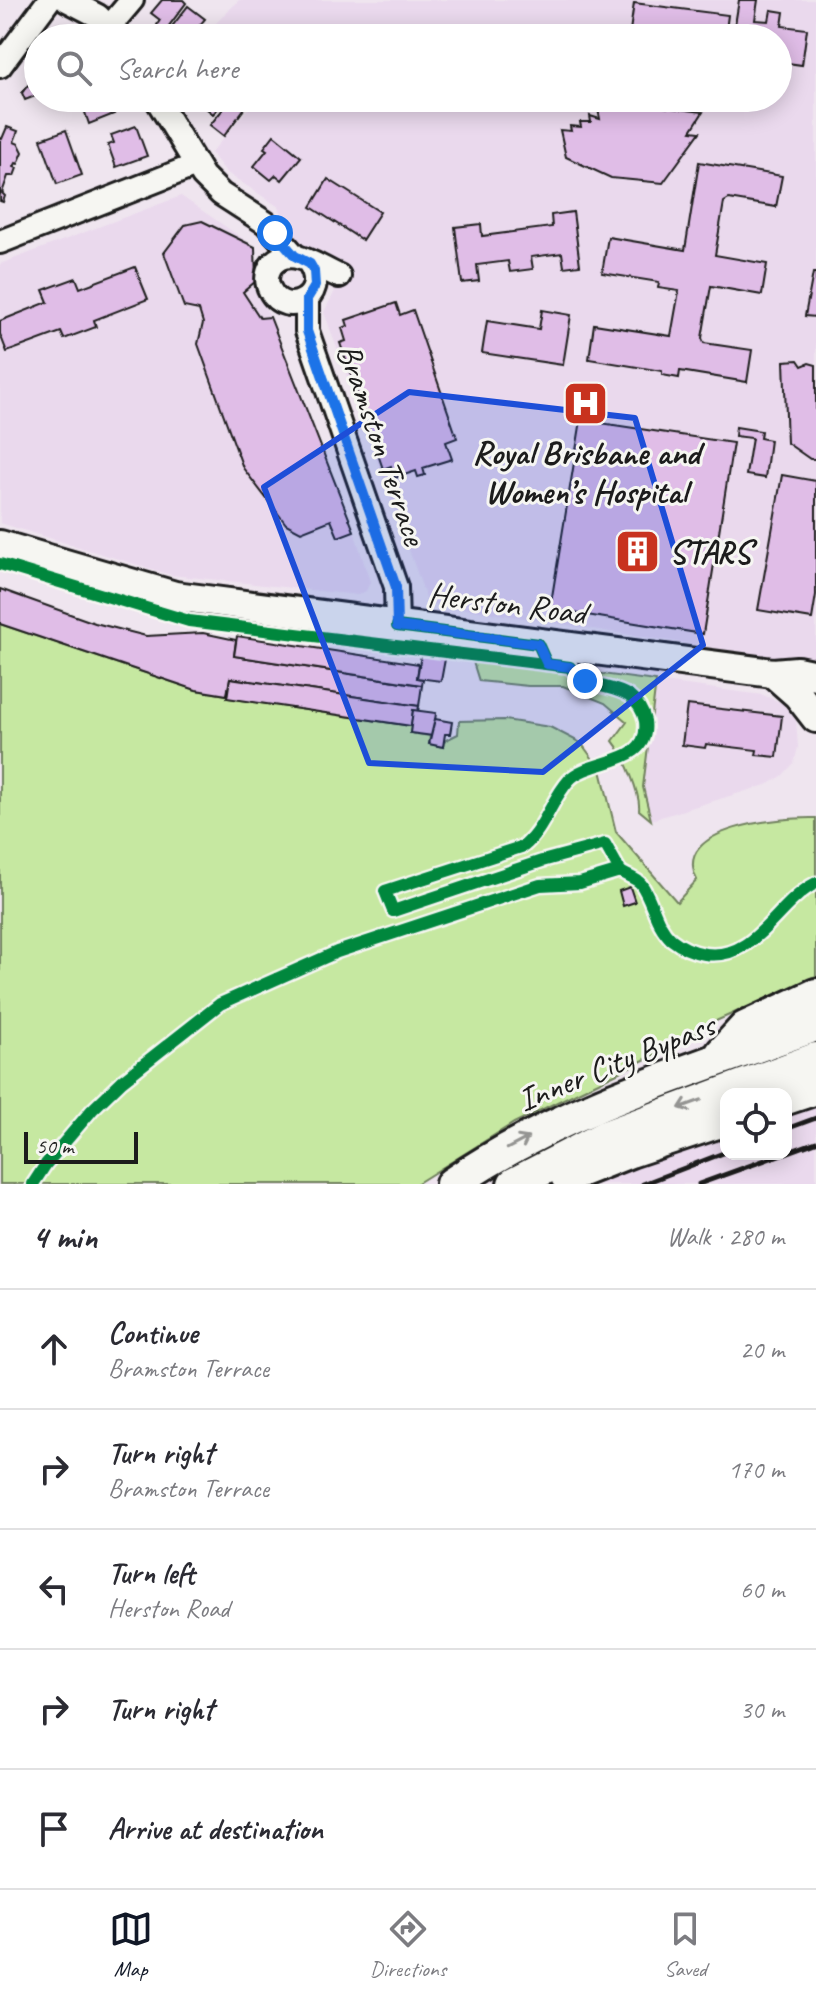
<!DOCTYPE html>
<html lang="en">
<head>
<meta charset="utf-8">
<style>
	:root { --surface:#fff; --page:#f2f2f3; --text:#2b2b33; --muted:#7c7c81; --line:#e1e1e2; --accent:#111827 }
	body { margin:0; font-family:Caveat,sans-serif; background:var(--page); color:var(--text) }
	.controls { position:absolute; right:24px; bottom:24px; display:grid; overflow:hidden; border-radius:16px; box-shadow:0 4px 20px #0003 }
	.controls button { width:72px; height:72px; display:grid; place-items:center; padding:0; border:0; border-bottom:2px solid var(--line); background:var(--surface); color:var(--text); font:40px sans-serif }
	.scale { position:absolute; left:24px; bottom:20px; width:114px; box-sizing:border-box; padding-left:8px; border:4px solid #1c1c1c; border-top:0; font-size:22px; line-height:28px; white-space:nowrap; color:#1c1c1c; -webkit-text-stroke:6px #f6f6f2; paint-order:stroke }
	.stop { position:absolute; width:24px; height:24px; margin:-18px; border:6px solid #1a73e8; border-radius:50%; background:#fff }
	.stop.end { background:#1a73e8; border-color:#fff; box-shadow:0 2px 8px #0008 }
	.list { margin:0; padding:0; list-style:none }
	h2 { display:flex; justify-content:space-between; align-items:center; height:104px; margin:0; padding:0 32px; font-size:34px }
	h2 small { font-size:26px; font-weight:400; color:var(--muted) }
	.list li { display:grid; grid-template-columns:52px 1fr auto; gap:24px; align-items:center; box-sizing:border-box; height:120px; padding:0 32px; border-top:2px solid var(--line) }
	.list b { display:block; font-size:30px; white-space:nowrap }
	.list p { margin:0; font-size:26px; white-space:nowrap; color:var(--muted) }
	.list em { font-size:26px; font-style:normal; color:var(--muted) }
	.icon { flex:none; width:44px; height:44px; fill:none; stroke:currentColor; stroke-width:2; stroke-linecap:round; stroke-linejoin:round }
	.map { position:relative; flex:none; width:816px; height:1184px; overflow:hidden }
	.search { position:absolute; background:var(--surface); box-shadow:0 4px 20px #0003; left:24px; right:24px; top:24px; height:88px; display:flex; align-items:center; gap:20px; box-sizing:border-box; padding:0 28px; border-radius:44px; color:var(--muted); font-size:30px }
	.sheet { height:704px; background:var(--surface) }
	nav { display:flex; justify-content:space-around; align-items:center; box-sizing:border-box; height:112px; border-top:2px solid var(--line); background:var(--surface); font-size:22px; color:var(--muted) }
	nav a { display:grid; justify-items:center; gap:4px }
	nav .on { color:var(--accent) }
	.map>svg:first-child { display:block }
	.built { fill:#ead9ed }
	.green { fill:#c6e8a1; stroke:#71825e; stroke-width:2 }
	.building { fill:#e0bde7; stroke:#1c1c1c; stroke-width:2 }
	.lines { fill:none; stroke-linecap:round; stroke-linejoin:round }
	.minor-casing { stroke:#1c1c1c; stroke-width:28 }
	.major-casing { stroke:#1c1c1c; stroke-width:34 }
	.highway-casing { stroke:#1c1c1c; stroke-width:38 }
	.minor { stroke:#f6f6f2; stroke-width:22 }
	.major { stroke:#f6f6f2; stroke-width:28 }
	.highway { stroke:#f6f6f2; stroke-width:32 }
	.rail { stroke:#1c1c1c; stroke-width:5 }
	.cycleway-casing { stroke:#f6f6f2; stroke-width:17 }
	.cycleway { stroke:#00873e; stroke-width:12 }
	.oneway { stroke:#949492 }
	.route { stroke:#1a73e8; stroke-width:10 }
	.marked { fill:#1d4ed8; fill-opacity:0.2; stroke:#1d4ed8; stroke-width:6; stroke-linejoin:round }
	.labels { text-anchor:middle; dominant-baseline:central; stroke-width:6; stroke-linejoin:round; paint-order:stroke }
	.street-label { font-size:34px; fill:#1c1c1c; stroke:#f6f6f2 }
	.poi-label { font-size:34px; font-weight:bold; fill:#1c1c1c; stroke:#f6f6f2 }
</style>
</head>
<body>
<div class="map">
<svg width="816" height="1184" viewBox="0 0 816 1184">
	<rect width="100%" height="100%" fill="#efe5ef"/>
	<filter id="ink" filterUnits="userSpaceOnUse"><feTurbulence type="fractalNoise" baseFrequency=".0125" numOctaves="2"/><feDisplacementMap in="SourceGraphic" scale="16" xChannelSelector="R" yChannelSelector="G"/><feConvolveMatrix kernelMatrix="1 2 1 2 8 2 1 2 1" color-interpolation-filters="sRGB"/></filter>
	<g filter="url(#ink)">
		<g class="built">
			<polygon points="239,0 816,0 816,664 428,603 324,312 335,291 319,254 295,240 279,207 227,173 211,153 257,98 778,98 778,38 224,38 211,28"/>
			<polygon points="181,196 255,247 260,298 270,317 354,531 370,582 366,591 358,595 171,575 0,523 0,264"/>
			<polygon points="656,681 763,695 784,704 796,720 798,747 794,763 782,776 769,784 651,820 643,787"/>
			<polygon points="816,1094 816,1184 584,1184 726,1126 726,1154 786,1154 786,1105"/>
		</g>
		<g class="green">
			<path d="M0,624L196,690L227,695V698L411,726L410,733L430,736L429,744L443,747L444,741L458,734L459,721L505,720L550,727L581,743L601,770L616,832L677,902L697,880C670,826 784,817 816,818V976L716,1021L679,1043L514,1123L416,1184H0Z"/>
			<path d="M461,656L556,668L586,686L630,702L639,716L641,734L648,735C659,680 601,694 579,671L656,681L643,787L651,820L639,810C641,796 624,754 613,741L627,722L605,703L563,686H528L479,681L473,662L461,660Z"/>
		</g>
		<g class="building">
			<polygon points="162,0 183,0 186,3 165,31 157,25 160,20 151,13"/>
			<polygon points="739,0 758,0 755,20 769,21 771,10 784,12 782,26 807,29 802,65 780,62 778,79 778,38 739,38 740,32 734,31"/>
			<polygon points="634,3 728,15 725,38 629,38"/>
			<polygon points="188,6 205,19 189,38 163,38"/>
			<polygon points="38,72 38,95 25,100 22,93"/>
			<polygon points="80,98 107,98 114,114 89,124"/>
			<polygon points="200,98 227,98 213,114 198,101"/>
			<polygon points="232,98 238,98 247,105 224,136 210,125"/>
			<polygon points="609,100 703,112 691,131 700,132 663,183 611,178 566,157 560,130 571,131 570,126 581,127 580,122 591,122 590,116 600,119 597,104"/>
			<polygon points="136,126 147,156 116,167 108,145 114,143 111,135"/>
			<polygon points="7,127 18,131 14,142 19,144 23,152 18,164 16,163 14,167 17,168 14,176 8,176 2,193 5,196 3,202 0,201 0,138 2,139"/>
			<polygon points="66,130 82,175 57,184 41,139"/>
			<polygon points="274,135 301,157 282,180 276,175 271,180 254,166 267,150 264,148"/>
			<polygon points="699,162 782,176 776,207 729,199 724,202 715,255 767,264 762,295 711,286 702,338 704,343 752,350 747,382 680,371 679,378 662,375 662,371 589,359 594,324 671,336 679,291 658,288 659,282 602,273 608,237 685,250"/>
			<polygon points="328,179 380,212 362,240 311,207"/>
			<polygon points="573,212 580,265 564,267 562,253 531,257 533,269 510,272 508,261 477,265 479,281 462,283 455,227 481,224 482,236 552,227 551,215"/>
			<polygon points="202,221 255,247 256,281 243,292 260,318 270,317 354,531 338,537 331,520 301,532 286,524 243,468 198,344 203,323 199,310 184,307 164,253 185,225"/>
			<polygon points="135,267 148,299 94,320 96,327 64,339 61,332 7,352 0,334 0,321 48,302 43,290 76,278 80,288"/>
			<polygon points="813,273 816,273 816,317 805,316"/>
			<polygon points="396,303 400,315 413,310 457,438 446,442 452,459 423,468 425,475 418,477 416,471 395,478 391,466 383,469 340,343 346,341 342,328 348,326 346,320"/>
			<polygon points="542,310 571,315 563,365 482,353 487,321 539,329"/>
			<polygon points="798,360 802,366 809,363 816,365 816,459 810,459 787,443 784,361"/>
			<polygon points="581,420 733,443 703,634 550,609"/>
			<polygon points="736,427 761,431 760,438 770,440 765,478 746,475 752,438 735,436"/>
			<polygon points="782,475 816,481 816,595 812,619 758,610"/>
			<polygon points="0,589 95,623 146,636 203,633 236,640 234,656 422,685 419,706 230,678 227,695 196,690 0,624"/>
			<polygon points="237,636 419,664 417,678 423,679 422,685 234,656"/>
			<polygon points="421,655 445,659 441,681 417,678"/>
			<polygon points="230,678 419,706 418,711 413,710 411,726 227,698"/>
			<polygon points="687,705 782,716 777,757 756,755 757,750 706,744 705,748 682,745"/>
			<polygon points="413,710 436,713 433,736 410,733"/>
			<polygon points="435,719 452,722 450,734 445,734 443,747 429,744"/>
			<polygon points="630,887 635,902 623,906 619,891"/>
		</g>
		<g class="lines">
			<defs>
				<g id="minor">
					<polyline points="67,0 98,16 120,38"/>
					<polyline points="110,26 132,0"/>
					<polyline points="0,66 49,0"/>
					<polyline points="156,98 203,176 221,194 266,223 295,256"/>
					<polyline points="0,242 196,165"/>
					<path d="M310,264C330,297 285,320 270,290C266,283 266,274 271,266C288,242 319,268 339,276"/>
					<polyline points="307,299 307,331 396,587 397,626"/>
				</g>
				<g id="major">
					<polyline points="0,545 175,596 773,673 797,671 816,675"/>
					<polyline points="773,673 798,695 816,718"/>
				</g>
				<g id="highway">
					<polyline points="722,1053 745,1028 816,995"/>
					<polyline points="786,1098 816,1088"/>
					<polyline points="567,1176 630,1151 726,1119"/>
					<path d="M452,1184C563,1108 691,1070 816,1025"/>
					<polyline points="514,1184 605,1137 816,1059"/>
				</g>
			</defs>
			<use href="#minor" class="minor-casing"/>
			<use href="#major" class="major-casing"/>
			<use href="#highway" class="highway-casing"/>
			<use href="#minor" class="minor"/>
			<use href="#major" class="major"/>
			<use href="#highway" class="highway"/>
			<g class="rail">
				<polyline points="786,1129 816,1118"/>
				<polyline points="786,1153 816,1142"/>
				<polyline points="643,1184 726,1152"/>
				<polyline points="699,1184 782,1154"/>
			</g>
			<defs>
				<g id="cycleway">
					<path d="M0,564L189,621L570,667C583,689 609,683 629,696C637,702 643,711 645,721C651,767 591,757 569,780C551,800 545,828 524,846L385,891L393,911L542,861L605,844L620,871"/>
					<polyline points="397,626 538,644 547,664"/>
					<path d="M620,871C626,876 636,878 641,884C653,901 655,924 671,939C681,947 692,952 705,954C756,961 776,903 816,883"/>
					<polyline points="33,1184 46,1164 92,1110 122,1081 220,1004 337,952 540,885 580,883 620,871"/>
				</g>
			</defs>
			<use href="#cycleway" class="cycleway-casing"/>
			<use href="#cycleway" class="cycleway"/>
		</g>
		<defs><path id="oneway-shaft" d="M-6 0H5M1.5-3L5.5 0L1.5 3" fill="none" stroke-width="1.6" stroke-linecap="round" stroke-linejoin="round" transform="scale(2)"/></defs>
		<g class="oneway">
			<use href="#oneway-shaft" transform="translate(690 1104) rotate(160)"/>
			<use href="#oneway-shaft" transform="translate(518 1143) rotate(-28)"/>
		</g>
	</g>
	<g class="lines" filter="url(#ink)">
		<polyline class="route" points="275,233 295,256 310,264 314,271 315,286 307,299 307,331 396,587 397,626 538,644 547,664 570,667 585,681"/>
	</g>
	<path class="marked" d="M409,392L635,418L703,645L543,772L369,763L264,487Z"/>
	<defs>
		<symbol id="hospital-square" viewBox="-11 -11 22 22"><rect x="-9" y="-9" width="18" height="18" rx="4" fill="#c8321e" stroke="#f6f6f2"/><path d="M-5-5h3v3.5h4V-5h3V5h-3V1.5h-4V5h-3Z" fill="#fff"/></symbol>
		<symbol id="building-square" viewBox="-11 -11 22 22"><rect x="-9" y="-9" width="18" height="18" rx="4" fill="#c8321e" stroke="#f6f6f2"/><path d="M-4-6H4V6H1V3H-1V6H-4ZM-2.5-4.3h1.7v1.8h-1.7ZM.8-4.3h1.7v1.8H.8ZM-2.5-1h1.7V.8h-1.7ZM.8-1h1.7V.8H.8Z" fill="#fff"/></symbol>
	</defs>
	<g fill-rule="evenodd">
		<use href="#hospital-square" x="560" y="378" width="51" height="51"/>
		<use href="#building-square" x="612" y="526" width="51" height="51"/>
	</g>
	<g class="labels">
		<g class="street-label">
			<text transform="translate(382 444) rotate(71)">Bramston Terrace</text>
			<text transform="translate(507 603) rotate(7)">Herston Road</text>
			<text transform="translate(616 1062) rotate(-22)">Inner City Bypass</text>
		</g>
		<g class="poi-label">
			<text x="586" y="452">Royal Brisbane and<tspan x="586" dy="39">Women’s Hospital</tspan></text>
			<text x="669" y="551" text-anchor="start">STARS</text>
		</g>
	</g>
</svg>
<div class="controls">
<button><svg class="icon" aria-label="locate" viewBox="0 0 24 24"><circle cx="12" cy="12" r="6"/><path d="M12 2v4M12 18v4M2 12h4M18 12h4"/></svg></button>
</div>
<div class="scale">50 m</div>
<div class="stop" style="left:275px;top:233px"></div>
<div class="stop end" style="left:585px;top:681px"></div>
<div class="search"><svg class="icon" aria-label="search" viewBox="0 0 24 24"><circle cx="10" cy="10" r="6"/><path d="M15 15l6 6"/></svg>Search here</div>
</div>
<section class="sheet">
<h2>4 min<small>Walk · 280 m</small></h2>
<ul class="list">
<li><svg class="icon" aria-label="ahead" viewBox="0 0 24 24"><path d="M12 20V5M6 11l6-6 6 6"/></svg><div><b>Continue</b><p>Bramston Terrace</p></div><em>20 m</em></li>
<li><svg class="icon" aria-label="right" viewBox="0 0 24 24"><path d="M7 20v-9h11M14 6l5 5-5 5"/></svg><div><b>Turn right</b><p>Bramston Terrace</p></div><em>170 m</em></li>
<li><svg class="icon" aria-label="left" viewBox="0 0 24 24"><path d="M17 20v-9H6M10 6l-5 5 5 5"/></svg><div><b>Turn left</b><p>Herston Road</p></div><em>60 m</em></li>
<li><svg class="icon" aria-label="right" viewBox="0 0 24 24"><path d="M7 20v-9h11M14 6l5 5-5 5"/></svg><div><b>Turn right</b></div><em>30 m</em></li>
<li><svg class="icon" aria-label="arrive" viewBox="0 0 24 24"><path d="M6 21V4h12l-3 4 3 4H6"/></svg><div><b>Arrive at destination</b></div></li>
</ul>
</section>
<nav>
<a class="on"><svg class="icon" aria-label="map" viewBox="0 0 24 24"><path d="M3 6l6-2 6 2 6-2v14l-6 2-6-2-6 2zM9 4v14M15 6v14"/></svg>Map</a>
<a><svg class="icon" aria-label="directions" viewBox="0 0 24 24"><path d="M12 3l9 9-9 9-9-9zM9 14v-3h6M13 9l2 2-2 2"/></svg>Directions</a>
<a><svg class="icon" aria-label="saved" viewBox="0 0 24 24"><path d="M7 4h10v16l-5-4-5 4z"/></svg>Saved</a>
</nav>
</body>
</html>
